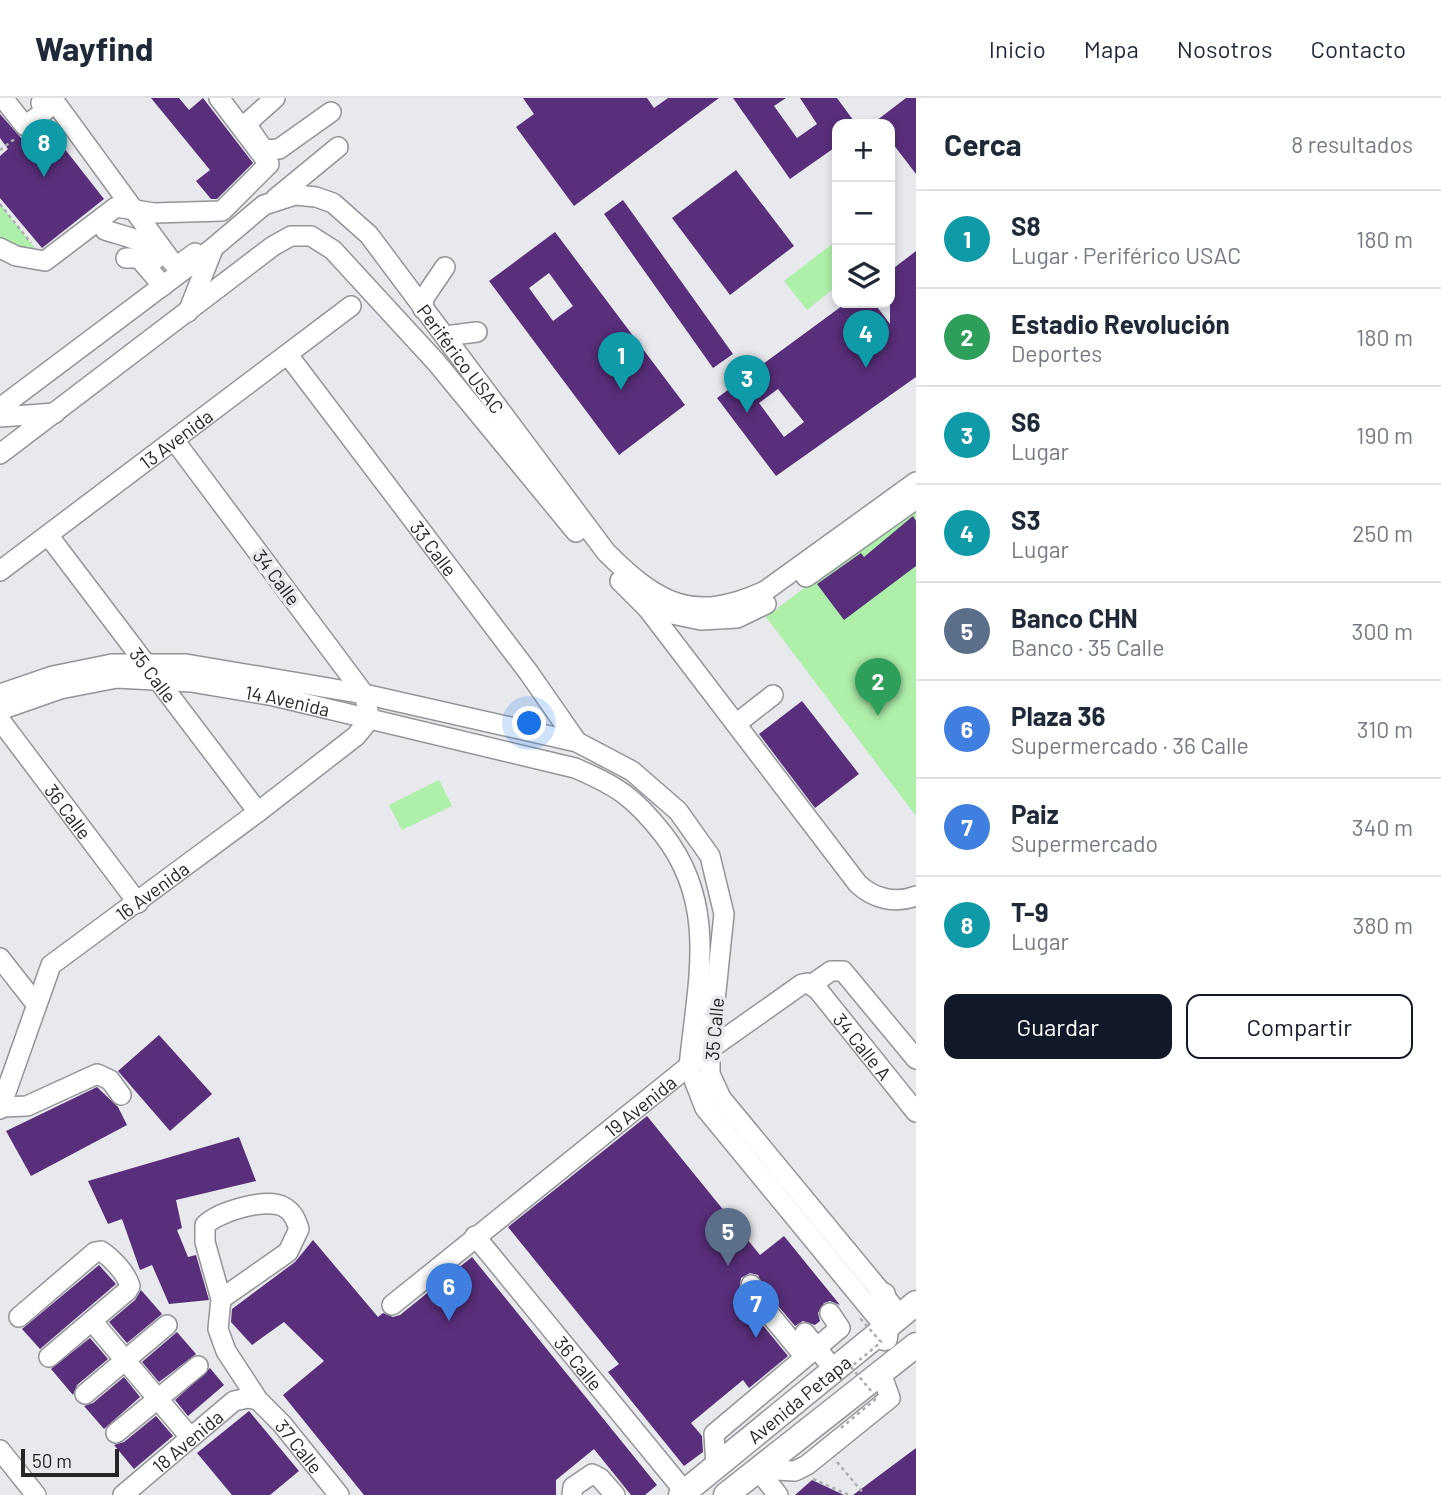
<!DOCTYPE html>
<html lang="es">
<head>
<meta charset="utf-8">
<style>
	:root { --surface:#fff; --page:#f6f6f7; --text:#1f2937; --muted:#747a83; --line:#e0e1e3; --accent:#111827 }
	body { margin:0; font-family:Barlow,sans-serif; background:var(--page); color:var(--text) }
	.controls { position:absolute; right:21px; top:21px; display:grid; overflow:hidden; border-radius:14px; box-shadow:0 4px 10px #0003 }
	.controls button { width:63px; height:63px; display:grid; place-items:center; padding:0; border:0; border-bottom:2px solid var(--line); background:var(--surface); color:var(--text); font:35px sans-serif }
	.scale { position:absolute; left:21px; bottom:18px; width:98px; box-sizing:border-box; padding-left:7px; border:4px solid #252627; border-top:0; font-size:19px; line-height:24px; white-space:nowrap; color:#252627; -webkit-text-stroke:5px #e7e9ed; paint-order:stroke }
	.you { position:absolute; left:530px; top:626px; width:24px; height:24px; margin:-18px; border:5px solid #fff; border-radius:50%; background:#1a73e8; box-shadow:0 0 0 10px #1a73e833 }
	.badge { display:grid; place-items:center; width:46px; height:46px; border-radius:50%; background:var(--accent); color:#fff; font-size:23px; font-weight:700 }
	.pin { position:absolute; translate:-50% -58px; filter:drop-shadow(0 2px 4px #0008) }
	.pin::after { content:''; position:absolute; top:37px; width:24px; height:21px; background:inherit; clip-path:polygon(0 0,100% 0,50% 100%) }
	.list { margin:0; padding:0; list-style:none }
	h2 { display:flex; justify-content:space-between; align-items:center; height:91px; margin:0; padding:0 28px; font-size:30px }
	h2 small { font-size:23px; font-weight:400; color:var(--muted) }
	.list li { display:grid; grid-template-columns:46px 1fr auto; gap:21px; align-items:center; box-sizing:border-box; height:98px; padding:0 28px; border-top:2px solid var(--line) }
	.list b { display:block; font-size:26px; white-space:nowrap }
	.list p { margin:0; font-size:23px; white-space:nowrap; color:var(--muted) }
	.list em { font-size:23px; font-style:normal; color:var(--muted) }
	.actions { display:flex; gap:14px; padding:21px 28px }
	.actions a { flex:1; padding:16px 0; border:2px solid var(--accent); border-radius:14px; text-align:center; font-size:24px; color:var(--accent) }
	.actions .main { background:var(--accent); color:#fff }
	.icon { flex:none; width:38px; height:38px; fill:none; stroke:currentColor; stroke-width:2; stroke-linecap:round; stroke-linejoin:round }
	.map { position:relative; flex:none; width:916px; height:1397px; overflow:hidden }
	header { display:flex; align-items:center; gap:42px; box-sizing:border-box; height:98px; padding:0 35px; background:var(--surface); border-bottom:2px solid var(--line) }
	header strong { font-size:33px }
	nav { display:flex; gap:38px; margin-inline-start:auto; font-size:24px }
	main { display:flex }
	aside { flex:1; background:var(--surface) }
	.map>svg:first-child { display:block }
	.green { fill:#aeefaa }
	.building { fill:#592e7a; fill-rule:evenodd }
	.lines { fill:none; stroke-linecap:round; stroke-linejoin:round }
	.minor-casing { stroke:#929497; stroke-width:22 }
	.major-casing { stroke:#929497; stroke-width:27 }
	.path { stroke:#acaeb1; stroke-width:2.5; stroke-dasharray:3.5 3.5; stroke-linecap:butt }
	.minor { stroke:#fff; stroke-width:19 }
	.major { stroke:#fff; stroke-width:24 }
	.path-bridge { stroke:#acaeb1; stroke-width:2.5; stroke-dasharray:3.5 3.5; stroke-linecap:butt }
	.labels { text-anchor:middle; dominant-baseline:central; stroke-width:7; stroke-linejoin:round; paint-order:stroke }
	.street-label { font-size:19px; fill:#252627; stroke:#e7e9ed }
</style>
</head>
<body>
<header>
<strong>Wayfind</strong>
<nav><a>Inicio</a><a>Mapa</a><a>Nosotros</a><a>Contacto</a></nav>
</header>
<main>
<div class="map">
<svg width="916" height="1397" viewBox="0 0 916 1397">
	<rect width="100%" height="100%" fill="#e7e9ed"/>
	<g class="green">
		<polygon points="0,106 45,163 0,150"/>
		<polygon points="832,146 837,153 837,188 807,212 784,183"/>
		<polygon points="916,405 916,718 766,519"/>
		<polygon points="439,682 452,708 402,732 389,707"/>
	</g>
	<g class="building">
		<polygon points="151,0 179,0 189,12 203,0 253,65 217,101 211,101 196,83 210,72"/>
		<polygon points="523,0 647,0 654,10 668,0 719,0 574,108 516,29 534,16"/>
		<polygon points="733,0 786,0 774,8 797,40 817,26 800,0 837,0 856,26 837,26 837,48 790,81"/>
		<polygon points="906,0 916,0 916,76 890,42 890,26 872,26"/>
		<polygon points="0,16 21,40 32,38 46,27 104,101 42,150 0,100 0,58 8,51 0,40"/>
		<polygon points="736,72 794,148 730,197 672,120"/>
		<polygon points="623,102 733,256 713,270 604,116"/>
		<path d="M555,134L685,307L619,357L489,183ZM549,175L573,208L553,223L529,190Z"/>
		<path d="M916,153V279L776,378L717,300L846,205H874L890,226V173ZM778,291L804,324L784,339L759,305Z"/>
		<polygon points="913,418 916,423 916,468 844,522 817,486 861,455 864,459"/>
		<polygon points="802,603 859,676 815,710 759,636"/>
		<polygon points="159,937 212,996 170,1033 118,973"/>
		<polygon points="97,989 118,1009 127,1027 31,1078 6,1033"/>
		<polygon points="647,1018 760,1157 784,1138 840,1207 830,1203 824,1205 818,1215 820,1223 815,1227 803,1223 795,1228 763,1190 758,1177 750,1175 741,1180 739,1194 742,1202 788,1258 749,1290 743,1282 691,1325 702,1338 703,1354 684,1368 608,1274 619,1266 508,1129"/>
		<polygon points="239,1039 256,1083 176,1102 182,1130 177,1132 188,1159 196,1157 209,1202 169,1206 152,1167 140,1172 122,1121 108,1126 88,1083"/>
		<polygon points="313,1142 378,1219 383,1215 393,1219 400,1217 472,1159 657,1387 645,1397 631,1397 594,1351 556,1382 556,1397 364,1397 283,1297 324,1263 284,1224 252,1247 231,1224 232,1211 295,1164"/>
		<polygon points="99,1167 116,1186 40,1251 22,1231"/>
		<polygon points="141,1192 162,1216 127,1245 109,1224 135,1202"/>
		<polygon points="177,1234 196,1256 159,1284 142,1264"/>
		<polygon points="90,1240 108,1261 77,1287 73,1297 51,1271"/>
		<polygon points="210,1270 224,1287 188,1318 175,1302"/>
		<polygon points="124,1279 140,1299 104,1331 84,1308 93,1305"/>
		<polygon points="249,1313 299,1373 270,1397 232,1397 197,1355"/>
		<polygon points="156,1318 173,1338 134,1371 114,1347 124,1344"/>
		<polygon points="916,1350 916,1397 853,1397"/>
		<polygon points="812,1382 844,1397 795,1397"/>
	</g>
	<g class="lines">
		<defs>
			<g id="minor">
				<polyline points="3,0 25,28 46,12 41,5"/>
				<polyline points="52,0 172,164 180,166 195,155"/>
				<polyline points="275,0 246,26 264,52 279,51 331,14"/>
				<polyline points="276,100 338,49"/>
				<path d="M105,132C131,141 138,137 156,161"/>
				<polyline points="0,150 16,158 45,163 116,109 154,115 222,113 269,66 219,0"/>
				<polyline points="126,160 139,160 163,188"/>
				<polyline points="423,211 424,200 445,169"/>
				<polyline points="188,214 213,151"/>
				<polyline points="445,238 477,234"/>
				<path id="s1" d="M288,257L529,575L577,644"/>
				<path id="s2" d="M0,310L213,150L264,107L295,97L316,99L333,105L369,137L606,454C658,506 693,526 765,493L916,384"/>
				<polyline points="0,319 55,315"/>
				<polyline points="0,356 273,148 291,138 311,138 333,152 436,264 576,434"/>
				<path id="s3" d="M48,437L258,714"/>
				<path id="s4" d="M0,473L351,208"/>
				<polyline points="806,479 916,401"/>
				<polyline points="620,483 648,511 701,522 737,520 766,506"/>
				<path d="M648,511L858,786C874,801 896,806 916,798"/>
				<polyline points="0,596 53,578 112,566 186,566 364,596 577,644 632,673 678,713 710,758 724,816 710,951 710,976 721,1000 891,1206"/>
				<path id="s5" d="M0,612L60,591L117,580L191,584L274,598L575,670C617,688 634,699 663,736C719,807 697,885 689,969L705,1010L886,1230"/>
				<path id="s6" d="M0,622L138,805"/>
				<polyline points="736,626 773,597"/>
				<polyline points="0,860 36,906"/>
				<polyline points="811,887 831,873 843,873 916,961"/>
				<polyline points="2,1009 27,1008 97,976 110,982 121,997"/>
				<path id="s7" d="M0,1011L51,867L258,714L356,638L370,621L364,596L174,342"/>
				<path id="s8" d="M475,1138L685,1394"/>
				<polyline points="751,1187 751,1194 805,1259"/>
				<path id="s9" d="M221,1201L288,1154L299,1131C296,1122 293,1114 284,1109C266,1099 218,1114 205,1127V1144L221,1201L218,1231L226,1253L258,1302L282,1326L339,1397"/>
				<path id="s10" d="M392,1207L710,951L802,886L808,885L818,892L916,1014"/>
				<path d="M19,1219L95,1154L101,1153C112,1160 126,1175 130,1188L127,1193L49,1259"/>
				<polyline points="92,1223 190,1339"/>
				<polyline points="805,1235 834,1272"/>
				<polyline points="85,1296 167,1227"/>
				<polyline points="116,1335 198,1268"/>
				<polyline points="0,1352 36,1397"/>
				<polyline points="716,1368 714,1336 840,1230 830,1215"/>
				<polyline points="759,1371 795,1373 807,1367 890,1300 881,1275"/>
				<polyline points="758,1372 778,1397"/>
				<path id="s11" d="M123,1397L234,1303L248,1300L258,1302"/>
				<polyline points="572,1397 573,1389 592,1376 600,1380 615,1397"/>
			</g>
			<g id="major">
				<polyline points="883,1197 887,1217 885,1240"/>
				<path id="s12" d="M681,1397L916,1205"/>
				<polyline points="726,1397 916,1247"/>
			</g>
		</defs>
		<use href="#minor" class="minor-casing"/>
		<use href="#major" class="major-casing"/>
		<g class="path">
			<polyline points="0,52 16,40"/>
			<polyline points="0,106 31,145"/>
			<polyline points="837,1364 864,1396"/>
			<polyline points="813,1381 849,1397"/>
		</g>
		<use href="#minor" class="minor"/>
		<use href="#major" class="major"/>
		<polyline class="path-bridge" points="841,1330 877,1300 851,1269 881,1244 858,1218"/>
	</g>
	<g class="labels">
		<g class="street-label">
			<text stroke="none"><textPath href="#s2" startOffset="607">Periférico USAC</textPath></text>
			<text stroke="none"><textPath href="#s4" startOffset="220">13 Avenida</textPath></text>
			<text stroke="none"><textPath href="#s1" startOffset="242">33 Calle</textPath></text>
			<text transform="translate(277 479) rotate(53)">34 Calle</text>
			<text stroke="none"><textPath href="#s3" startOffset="175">35 Calle</textPath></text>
			<text stroke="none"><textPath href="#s5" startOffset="294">14 Avenida</textPath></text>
			<text stroke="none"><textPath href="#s6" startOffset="114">36 Calle</textPath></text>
			<text stroke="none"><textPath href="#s7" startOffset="278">16 Avenida</textPath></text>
			<text transform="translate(714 931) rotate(-85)">35 Calle</text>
			<text stroke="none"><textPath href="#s10" startOffset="611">34 Calle A</textPath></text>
			<text stroke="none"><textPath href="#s10" startOffset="318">19 Avenida</textPath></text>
			<text stroke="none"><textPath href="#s8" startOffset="164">36 Calle</textPath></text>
			<text stroke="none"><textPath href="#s12" startOffset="152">Avenida Petapa</textPath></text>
			<text stroke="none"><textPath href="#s11" startOffset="84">18 Avenida</textPath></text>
			<text stroke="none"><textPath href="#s9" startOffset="469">37 Calle</textPath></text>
		</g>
	</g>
</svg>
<div class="controls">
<button>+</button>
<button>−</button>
<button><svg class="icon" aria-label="layers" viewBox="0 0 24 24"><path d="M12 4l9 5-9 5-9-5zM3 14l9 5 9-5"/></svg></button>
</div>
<div class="scale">50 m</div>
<div class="you"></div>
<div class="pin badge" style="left:621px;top:292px;background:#0f9aa8">1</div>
<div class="pin badge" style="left:878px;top:618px;background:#2e9e5b">2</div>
<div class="pin badge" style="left:747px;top:315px;background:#0f9aa8">3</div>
<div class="pin badge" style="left:866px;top:270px;background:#0f9aa8">4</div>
<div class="pin badge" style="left:728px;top:1168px;background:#5c6f8a">5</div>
<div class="pin badge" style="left:449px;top:1223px;background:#3f7fe0">6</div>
<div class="pin badge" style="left:756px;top:1240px;background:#3f7fe0">7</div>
<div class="pin badge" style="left:44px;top:79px;background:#0f9aa8">8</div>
</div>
<aside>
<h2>Cerca<small>8 resultados</small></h2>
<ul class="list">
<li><span class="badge" style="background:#0f9aa8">1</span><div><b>S8</b><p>Lugar · Periférico USAC</p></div><em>180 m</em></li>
<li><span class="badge" style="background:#2e9e5b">2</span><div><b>Estadio Revolución</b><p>Deportes</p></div><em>180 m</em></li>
<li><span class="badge" style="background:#0f9aa8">3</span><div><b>S6</b><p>Lugar</p></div><em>190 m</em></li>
<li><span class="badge" style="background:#0f9aa8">4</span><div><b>S3</b><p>Lugar</p></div><em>250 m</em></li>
<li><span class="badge" style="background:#5c6f8a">5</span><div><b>Banco CHN</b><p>Banco · 35 Calle</p></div><em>300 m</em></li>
<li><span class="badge" style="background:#3f7fe0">6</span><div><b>Plaza 36</b><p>Supermercado · 36 Calle</p></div><em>310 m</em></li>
<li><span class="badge" style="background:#3f7fe0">7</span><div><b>Paiz</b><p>Supermercado</p></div><em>340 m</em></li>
<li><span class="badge" style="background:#0f9aa8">8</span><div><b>T-9</b><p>Lugar</p></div><em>380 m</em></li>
</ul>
<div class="actions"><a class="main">Guardar</a><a>Compartir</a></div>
</aside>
</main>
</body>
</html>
